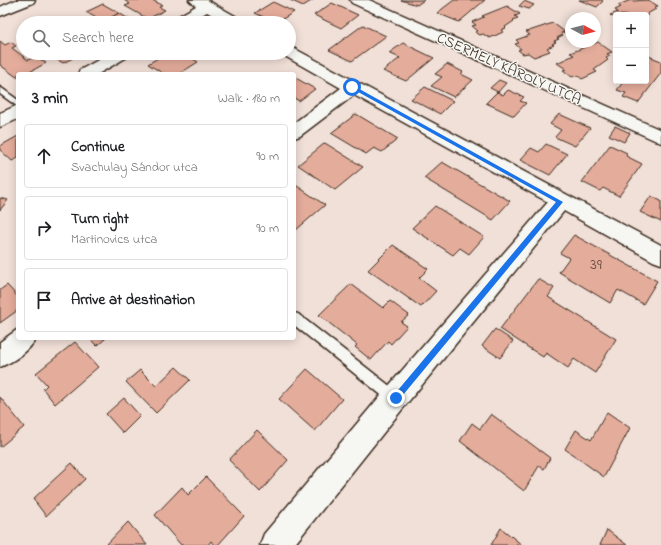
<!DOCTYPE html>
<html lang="en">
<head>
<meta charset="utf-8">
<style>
	:root { --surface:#fff; --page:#f2f2f2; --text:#202124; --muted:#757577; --line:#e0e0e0 }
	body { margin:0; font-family:"Indie Flower",sans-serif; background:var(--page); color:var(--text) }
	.controls { position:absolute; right:12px; top:12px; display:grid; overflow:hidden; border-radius:4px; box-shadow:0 2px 10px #0003 }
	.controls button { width:36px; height:36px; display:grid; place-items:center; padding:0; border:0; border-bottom:1px solid var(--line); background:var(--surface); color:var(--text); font:20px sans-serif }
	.compass { position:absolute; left:565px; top:12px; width:36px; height:36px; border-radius:50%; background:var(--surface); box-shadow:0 2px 10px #0003; rotate:97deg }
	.stop { position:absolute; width:12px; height:12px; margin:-9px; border:3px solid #1a73e8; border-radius:50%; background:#fff }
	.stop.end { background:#1a73e8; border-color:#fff; box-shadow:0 1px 4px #0008 }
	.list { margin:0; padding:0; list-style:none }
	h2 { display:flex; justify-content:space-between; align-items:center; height:52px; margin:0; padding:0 16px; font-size:17px }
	h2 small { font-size:13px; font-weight:400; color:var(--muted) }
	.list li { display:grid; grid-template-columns:26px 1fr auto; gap:12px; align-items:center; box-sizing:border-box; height:64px; margin:0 8px 8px; padding:0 8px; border:1px solid var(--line); border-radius:4px }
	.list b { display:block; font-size:15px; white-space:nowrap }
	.list p { margin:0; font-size:13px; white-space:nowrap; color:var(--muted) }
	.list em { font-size:13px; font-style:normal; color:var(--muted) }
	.icon { flex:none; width:22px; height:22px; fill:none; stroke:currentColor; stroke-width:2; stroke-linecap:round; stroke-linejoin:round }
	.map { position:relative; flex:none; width:661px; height:545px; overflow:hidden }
	.search { position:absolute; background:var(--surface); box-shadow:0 2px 10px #0003; left:16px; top:16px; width:280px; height:44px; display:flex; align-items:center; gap:10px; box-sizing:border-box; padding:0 14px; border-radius:22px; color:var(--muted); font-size:15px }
	.panel { position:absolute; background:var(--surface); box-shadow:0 2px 10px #0003; left:16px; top:72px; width:280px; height:268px; border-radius:4px }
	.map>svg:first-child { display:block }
	.building { fill:#e4ac9b; stroke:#3b2a1e }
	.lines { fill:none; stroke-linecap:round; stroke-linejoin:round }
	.lane-casing { stroke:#3b2a1e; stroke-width:3 }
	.street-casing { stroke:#3b2a1e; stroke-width:3 }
	.lane { fill:#f6f6f2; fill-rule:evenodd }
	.street { fill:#f6f6f2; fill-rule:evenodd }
	.route { fill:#1a73e8 }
	.labels { text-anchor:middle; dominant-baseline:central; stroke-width:3; stroke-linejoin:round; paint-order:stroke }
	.far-street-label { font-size:15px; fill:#3b2a1e; stroke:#f6f6f2 }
	.number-label { font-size:16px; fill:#654a3d }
</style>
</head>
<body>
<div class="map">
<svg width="661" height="545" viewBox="0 0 661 545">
	<rect width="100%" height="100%" fill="#f1e0d8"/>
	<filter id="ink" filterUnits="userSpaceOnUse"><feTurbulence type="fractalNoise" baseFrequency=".025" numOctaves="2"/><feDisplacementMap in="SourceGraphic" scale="8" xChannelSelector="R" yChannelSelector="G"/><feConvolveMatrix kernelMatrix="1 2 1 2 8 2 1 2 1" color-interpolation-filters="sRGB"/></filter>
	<g filter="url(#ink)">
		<g class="building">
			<polygon points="124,0 152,0 162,5 159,7 165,10 148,19 125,6 130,4"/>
			<polygon points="290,0 313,0 303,6"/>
			<polygon points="401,0 424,0 417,5"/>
			<polygon points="454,0 485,0 459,22 437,13"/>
			<polygon points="579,0 602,0 603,1 597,7"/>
			<polygon points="631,0 633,1 648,0 658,6 654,8 656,9 647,14 649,15 646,16 616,15 616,18 610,15 618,12 615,10 621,7 618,5"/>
			<polygon points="524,1 534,5 529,9 519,6"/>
			<polygon points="273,2 294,12 276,23 255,13"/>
			<polygon points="332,3 358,15 341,28 314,15"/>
			<polygon points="103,4 119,13 103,22 86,12"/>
			<polygon points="507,6 520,14 515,16 518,18 513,20 514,21 505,27 506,28 501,30 503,32 490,38 483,34 480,35 475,32 478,31 472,26 476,25 472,22 484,17 482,16"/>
			<polygon points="119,13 135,23 100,23 103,22"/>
			<polygon points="553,23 565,32 561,33 563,35 557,38 559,39 554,41 556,42 552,44 554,45 547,48 550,51 534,57 528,53 523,54 518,50 521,49 515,44 519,43 516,40 530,35 526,32"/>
			<polygon points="363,25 386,36 352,61 329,50"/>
			<polygon points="0,41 5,45 11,42 16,46 12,48 28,60 36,56 46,63 26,74 18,74 18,78 0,65"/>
			<polygon points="598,42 612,52 607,54 610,56 606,58 608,60 594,70 597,72 582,79 577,75 572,77 563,70 566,69 557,63 574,55 570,53"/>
			<polygon points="403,43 434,58 406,81 383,71 400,58 389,53"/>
			<polygon points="166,53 183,53 198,62 179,74 164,74 148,64"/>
			<polygon points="216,53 233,53 225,58"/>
			<polygon points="67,54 73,58 63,63 56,59"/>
			<polygon points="646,55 661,61 661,73 638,103 623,97 626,93 617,90 624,81 646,81"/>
			<polygon points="447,64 463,72 461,74 473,80 454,97 431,86 442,77 435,74"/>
			<polygon points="294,77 315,89 299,101 294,98"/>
			<polygon points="499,80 506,83 498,92 490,88"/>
			<polygon points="425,87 453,101 440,114 411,99"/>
			<polygon points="508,90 524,97 520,101 526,103 514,116 486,103 497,92 503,95"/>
			<polygon points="356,114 398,139 382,152 374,148 366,154 331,133"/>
			<polygon points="559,114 590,128 575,146 555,137 561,130 550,124"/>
			<polygon points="615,126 630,133 624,142 609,135"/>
			<polygon points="18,136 18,158 12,161 0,150 0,146"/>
			<polygon points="325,143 363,167 335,190 298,165"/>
			<polygon points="546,144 567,154 550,175 520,160 531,148 539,152"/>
			<polygon points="610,145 627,153 626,156 642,164 619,196 603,188 600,191 582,182"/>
			<polygon points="442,162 510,201 493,220 424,178"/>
			<polygon points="294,184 325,205 296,230 294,229"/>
			<polygon points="651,196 661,201 661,222 640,212"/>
			<polygon points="0,198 8,200 0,210"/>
			<polygon points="435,206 484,237 469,254 460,248 453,255 412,228"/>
			<polygon points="574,235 657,281 643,304 618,290 610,303 559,272 569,258 560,253"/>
			<polygon points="393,245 428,269 419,278 436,291 421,307 368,270"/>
			<polygon points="538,279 554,288 548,297 616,339 595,373 574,359 568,368 546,353 543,357 500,329"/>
			<polygon points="351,284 383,308 390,301 409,315 401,322 407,326 391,344 388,341 371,360 355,347 357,345 319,315"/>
			<polygon points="7,285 18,297 18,310 0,323 0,290"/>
			<polygon points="495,329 513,341 500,358 482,346"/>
			<polygon points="89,338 106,338 97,346"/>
			<polygon points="75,342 98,367 55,404 43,389 47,385 36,373"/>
			<polygon points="176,367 190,380 156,413 126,382 140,370 156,386"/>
			<polygon points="307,369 342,399 315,431 279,399"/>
			<polygon points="0,397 24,427 0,447"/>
			<polygon points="124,398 140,416 123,433 106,414"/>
			<polygon points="607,412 630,428 604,477 565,449 576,430 591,440"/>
			<polygon points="491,414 550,458 544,469 539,466 524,491 460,441 472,423 480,429"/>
			<polygon points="257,430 288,460 260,492 229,460"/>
			<polygon points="72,463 85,479 46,516 33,499"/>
			<polygon points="206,477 244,516 218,545 214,545 211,541 208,545 181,545 155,515 182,487 188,495"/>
			<polygon points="128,522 147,545 106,545"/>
			<polygon points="501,528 522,545 491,545"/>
			<polygon points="607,530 627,545 600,545"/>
		</g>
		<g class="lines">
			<defs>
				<g id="lane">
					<polygon points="0,87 18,100 18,107 0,94"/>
					<polygon points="294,313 298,314 400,394 401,398 400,402 395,404 390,402 294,325"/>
				</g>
				<g id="street">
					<polygon points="16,0 35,0 33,3 0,16 0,7"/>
					<polygon points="189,0 207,0 242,20 244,23 226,23 207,12 188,23 170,23 172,20 196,6"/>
					<polygon points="350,0 369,0 661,130 661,143 352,3"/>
					<polygon points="289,47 295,49 661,245 661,264 653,261 564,211 404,407 294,545 260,545 264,534 386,389 548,202 354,95 300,136 294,138 294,123 341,88 283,55 282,53 289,53"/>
					<polygon points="111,53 131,53 129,56 98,74 78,74 80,70"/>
					<polygon points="18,105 18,119 0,127 0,113"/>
					<path d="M18,329V338H36C30,351 13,362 0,367V342Z"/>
				</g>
			</defs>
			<use href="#lane" class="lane-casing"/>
			<use href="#street" class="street-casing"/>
			<use href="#lane" class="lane"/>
			<use href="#street" class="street"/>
		</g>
	</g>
	<polygon class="route" points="351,86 354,86 563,202 398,401 396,402 392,398 393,396 556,202 351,88"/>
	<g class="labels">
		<g class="far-street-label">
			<text transform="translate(509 69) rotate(24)">CSERMELY KÁROLY UTCA</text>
		</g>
		<g class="number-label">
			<text x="596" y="265">39</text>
		</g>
	</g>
</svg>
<div class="controls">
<button>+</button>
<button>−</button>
</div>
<svg class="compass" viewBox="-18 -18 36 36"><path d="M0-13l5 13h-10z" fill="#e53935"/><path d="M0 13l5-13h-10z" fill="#757577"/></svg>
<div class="stop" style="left:352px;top:87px"></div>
<div class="stop end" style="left:396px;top:398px"></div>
<div class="search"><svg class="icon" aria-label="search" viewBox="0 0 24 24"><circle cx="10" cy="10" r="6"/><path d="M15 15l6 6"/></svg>Search here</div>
<section class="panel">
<h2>3 min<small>Walk · 180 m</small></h2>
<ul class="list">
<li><svg class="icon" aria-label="ahead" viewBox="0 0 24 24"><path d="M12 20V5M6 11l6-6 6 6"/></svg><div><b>Continue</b><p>Svachulay Sándor utca</p></div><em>90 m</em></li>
<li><svg class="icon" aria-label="right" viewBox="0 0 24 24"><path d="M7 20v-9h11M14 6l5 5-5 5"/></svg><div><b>Turn right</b><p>Martinovics utca</p></div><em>90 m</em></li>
<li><svg class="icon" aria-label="arrive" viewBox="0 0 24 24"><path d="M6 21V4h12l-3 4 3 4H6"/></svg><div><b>Arrive at destination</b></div></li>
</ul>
</section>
</div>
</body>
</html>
